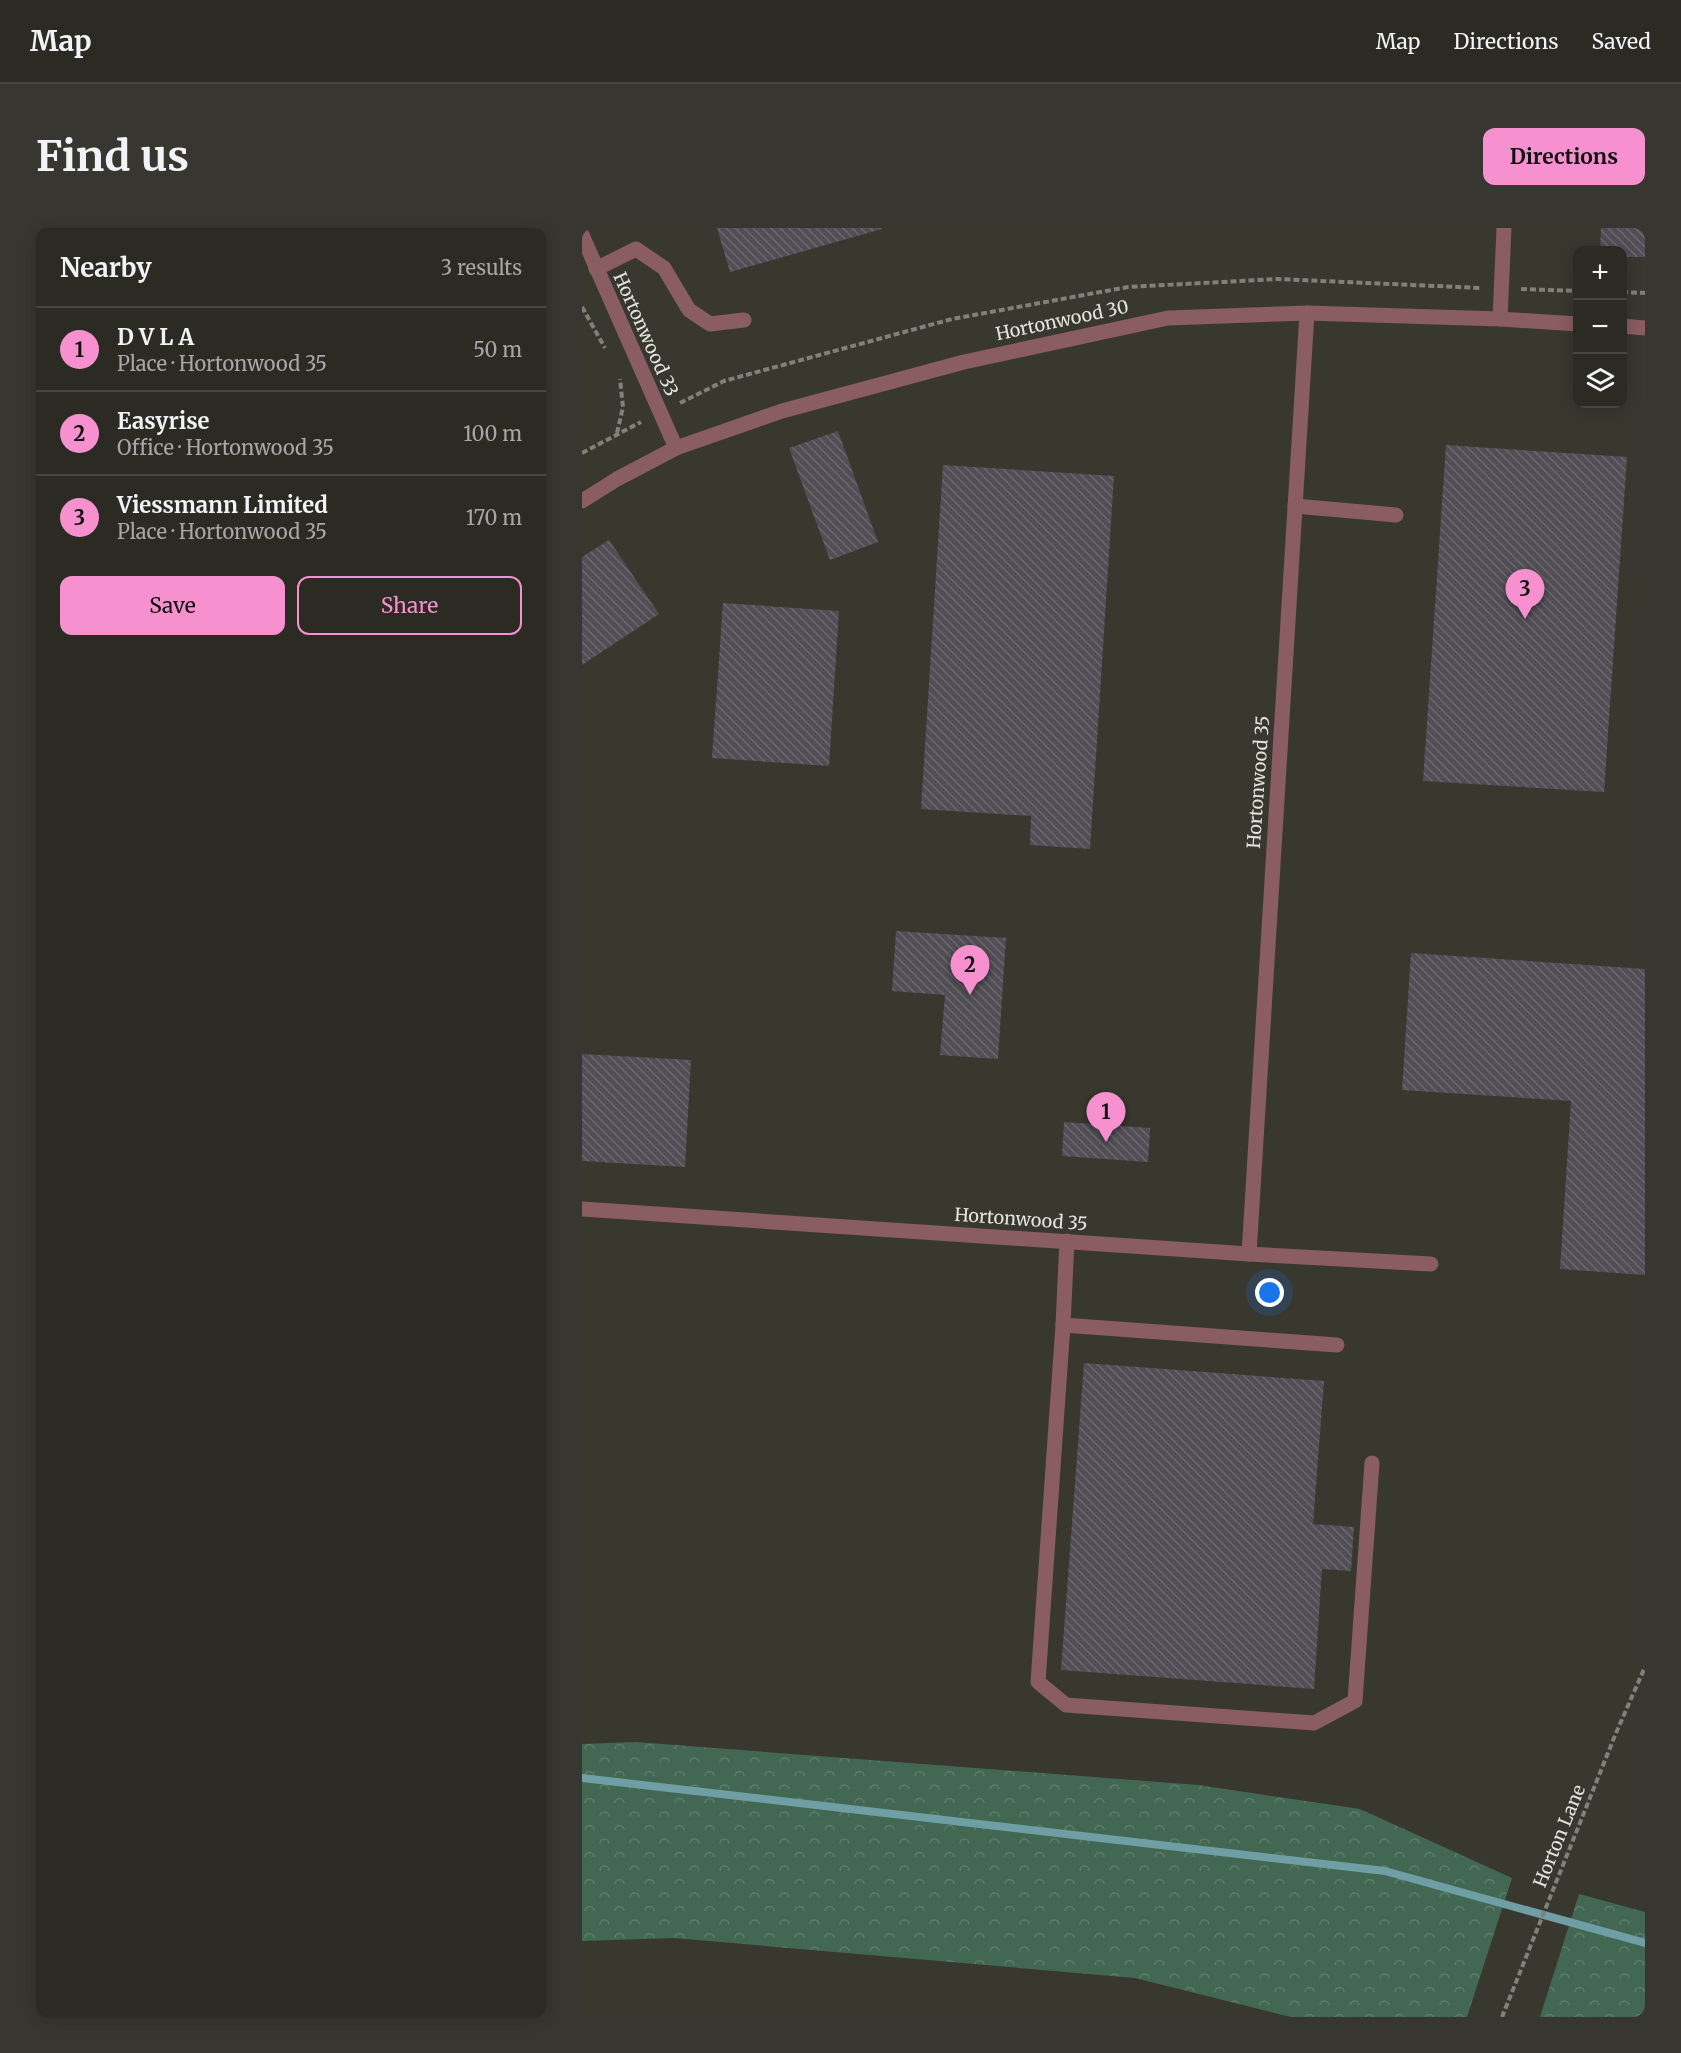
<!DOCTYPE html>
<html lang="en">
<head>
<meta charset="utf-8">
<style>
	:root { --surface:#2b2a23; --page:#373630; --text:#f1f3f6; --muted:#a6a7a6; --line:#474641; --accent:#f690cf }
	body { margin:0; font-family:Merriweather,serif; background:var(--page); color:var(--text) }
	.controls { position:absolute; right:18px; top:18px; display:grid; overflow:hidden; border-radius:12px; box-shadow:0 3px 15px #0003 }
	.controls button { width:54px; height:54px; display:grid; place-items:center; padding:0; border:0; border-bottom:2px solid var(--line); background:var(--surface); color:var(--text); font:30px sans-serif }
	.you { position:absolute; left:688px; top:1065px; width:21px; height:21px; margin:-15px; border:4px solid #fff; border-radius:50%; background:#1a73e8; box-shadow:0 0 0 9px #1a73e833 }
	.badge { display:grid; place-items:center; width:39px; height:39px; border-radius:50%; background:var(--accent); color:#111; font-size:20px; font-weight:700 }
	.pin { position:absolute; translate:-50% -50px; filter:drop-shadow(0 2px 3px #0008) }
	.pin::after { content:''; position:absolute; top:32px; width:21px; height:18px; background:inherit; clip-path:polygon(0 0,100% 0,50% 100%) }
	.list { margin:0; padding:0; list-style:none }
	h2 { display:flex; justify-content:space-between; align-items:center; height:78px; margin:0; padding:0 24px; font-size:26px }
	h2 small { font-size:20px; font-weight:400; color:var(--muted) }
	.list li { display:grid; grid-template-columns:39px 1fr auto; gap:18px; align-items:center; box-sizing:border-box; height:84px; padding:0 24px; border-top:2px solid var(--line) }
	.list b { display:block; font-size:22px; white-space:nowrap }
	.list p { margin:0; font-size:20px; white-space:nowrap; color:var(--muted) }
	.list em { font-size:20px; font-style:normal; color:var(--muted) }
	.actions { display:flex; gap:12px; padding:18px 24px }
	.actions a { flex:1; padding:14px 0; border:2px solid var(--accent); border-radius:12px; text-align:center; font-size:21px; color:var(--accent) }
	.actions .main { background:var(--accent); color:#111 }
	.icon { flex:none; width:33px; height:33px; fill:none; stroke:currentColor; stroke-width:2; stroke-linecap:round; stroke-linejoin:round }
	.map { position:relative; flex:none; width:1063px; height:1789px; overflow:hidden; border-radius:12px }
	header { display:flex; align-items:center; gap:36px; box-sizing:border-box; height:84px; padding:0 30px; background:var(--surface); border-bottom:2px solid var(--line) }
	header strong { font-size:28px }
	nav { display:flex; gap:33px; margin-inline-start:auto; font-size:21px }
	.intro { display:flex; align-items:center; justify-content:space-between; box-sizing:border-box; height:144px; padding:0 36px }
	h1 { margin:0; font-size:42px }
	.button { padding:15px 27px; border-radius:12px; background:var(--accent); color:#111; font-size:21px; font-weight:700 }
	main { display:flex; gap:36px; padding:0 36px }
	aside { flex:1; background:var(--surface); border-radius:12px; box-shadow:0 3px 15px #0003 }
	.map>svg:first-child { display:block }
	.forest { fill:url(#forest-crowns) }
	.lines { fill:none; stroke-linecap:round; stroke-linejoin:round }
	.stream { stroke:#6f9ea5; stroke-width:8 }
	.building { fill:url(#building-back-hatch) }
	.path { stroke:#818079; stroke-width:4; stroke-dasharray:6 3; stroke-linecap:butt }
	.minor { stroke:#895d62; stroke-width:15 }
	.labels { text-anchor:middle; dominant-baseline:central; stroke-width:4.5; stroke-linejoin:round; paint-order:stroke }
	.street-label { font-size:18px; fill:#e4e3dd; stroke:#39382f }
</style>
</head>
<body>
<header>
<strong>Map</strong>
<nav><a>Map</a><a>Directions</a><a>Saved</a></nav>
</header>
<div class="intro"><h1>Find us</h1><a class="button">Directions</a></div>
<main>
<aside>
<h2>Nearby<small>3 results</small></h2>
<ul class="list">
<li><span class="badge">1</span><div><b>D V L A</b><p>Place · Hortonwood 35</p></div><em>50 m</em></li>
<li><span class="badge">2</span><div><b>Easyrise</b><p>Office · Hortonwood 35</p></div><em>100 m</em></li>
<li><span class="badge">3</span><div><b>Viessmann Limited</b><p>Place · Hortonwood 35</p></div><em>170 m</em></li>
</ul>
<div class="actions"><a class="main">Save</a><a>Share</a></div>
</aside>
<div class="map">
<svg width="1063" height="1789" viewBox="0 0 1063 1789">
	<defs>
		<pattern id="forest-crowns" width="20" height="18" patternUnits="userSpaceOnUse" patternTransform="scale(1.5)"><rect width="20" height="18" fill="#426853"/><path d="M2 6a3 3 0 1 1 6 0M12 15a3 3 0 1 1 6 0" fill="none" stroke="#5d7d6b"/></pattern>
		<pattern id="building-back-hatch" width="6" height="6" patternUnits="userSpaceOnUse" patternTransform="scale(1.5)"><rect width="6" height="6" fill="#514e56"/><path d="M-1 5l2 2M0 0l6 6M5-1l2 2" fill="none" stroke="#6a676e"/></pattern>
	</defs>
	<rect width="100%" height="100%" fill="#39382f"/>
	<g class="forest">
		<polygon points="54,1514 616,1557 778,1581 930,1650 885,1789 709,1789 553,1750 92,1710 0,1713 0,1516"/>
		<polygon points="997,1666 1063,1684 1063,1789 958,1789"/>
	</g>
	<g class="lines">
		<polyline class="stream" points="0,1550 803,1643 1063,1715"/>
	</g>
	<g class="building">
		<polygon points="135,0 300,0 300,1 148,44"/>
		<polygon points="1019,0 1063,0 1063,29 1040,29 1040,22 1018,22"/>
		<polygon points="256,203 296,314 248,332 207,220"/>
		<polygon points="864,217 1045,229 1022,564 841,553"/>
		<polygon points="361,237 532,248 508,621 448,617 449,588 339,581"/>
		<polygon points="27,312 77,386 0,437 0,329"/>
		<polygon points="141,375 257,383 247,538 130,530"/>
		<polygon points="314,703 424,710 416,831 358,827 363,767 310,763"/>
		<polygon points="829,725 1063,741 1063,1047 978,1041 989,873 820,862"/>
		<polygon points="0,826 109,832 103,939 0,933"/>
		<polygon points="482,894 568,900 566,934 480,928"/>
		<polygon points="502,1135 742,1153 731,1296 772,1299 769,1343 740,1341 732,1461 479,1442"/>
	</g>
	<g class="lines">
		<g class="path">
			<polyline points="939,61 996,63"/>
			<polyline points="1040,64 1063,65"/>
			<polyline points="0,79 23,120"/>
			<polyline points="98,175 142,153 370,91 546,59 695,51 899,60"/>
			<polyline points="35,205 41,179 38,151"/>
			<polyline points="0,225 59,194"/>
			<polyline points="920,1789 1034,1505 1063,1439"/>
		</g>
		<g class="minor">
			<polyline points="0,7 94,220"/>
			<polyline points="14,41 54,21 82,40 107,82 128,96 162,92"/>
			<polyline points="918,91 922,0"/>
			<polyline points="1040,98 1063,100"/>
			<polyline points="0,273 35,251 94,220 200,183 382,134 586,90 725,85 918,91 996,96"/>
			<polyline points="713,278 814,287"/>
			<polyline points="0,981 667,1026 849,1036"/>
			<polyline points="485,1013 481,1097 755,1117"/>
			<polyline points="667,1026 725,85"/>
			<polyline points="481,1097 456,1454 484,1477 732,1495 773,1473 790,1235"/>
		</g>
	</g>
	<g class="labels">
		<g class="street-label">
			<text transform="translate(480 92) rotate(-12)">Hortonwood 30</text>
			<text transform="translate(64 106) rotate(66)">Hortonwood 33</text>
			<text transform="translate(676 554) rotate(-86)">Hortonwood 35</text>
			<text transform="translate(439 991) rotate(4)">Hortonwood 35</text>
			<text transform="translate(977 1608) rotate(-68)">Horton Lane</text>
		</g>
	</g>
</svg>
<div class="controls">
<button>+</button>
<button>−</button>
<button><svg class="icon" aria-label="layers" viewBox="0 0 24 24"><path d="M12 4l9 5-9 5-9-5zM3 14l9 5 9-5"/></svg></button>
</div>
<div class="you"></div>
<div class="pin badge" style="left:524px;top:914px">1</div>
<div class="pin badge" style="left:388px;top:767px">2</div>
<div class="pin badge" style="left:943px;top:391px">3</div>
</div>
</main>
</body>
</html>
